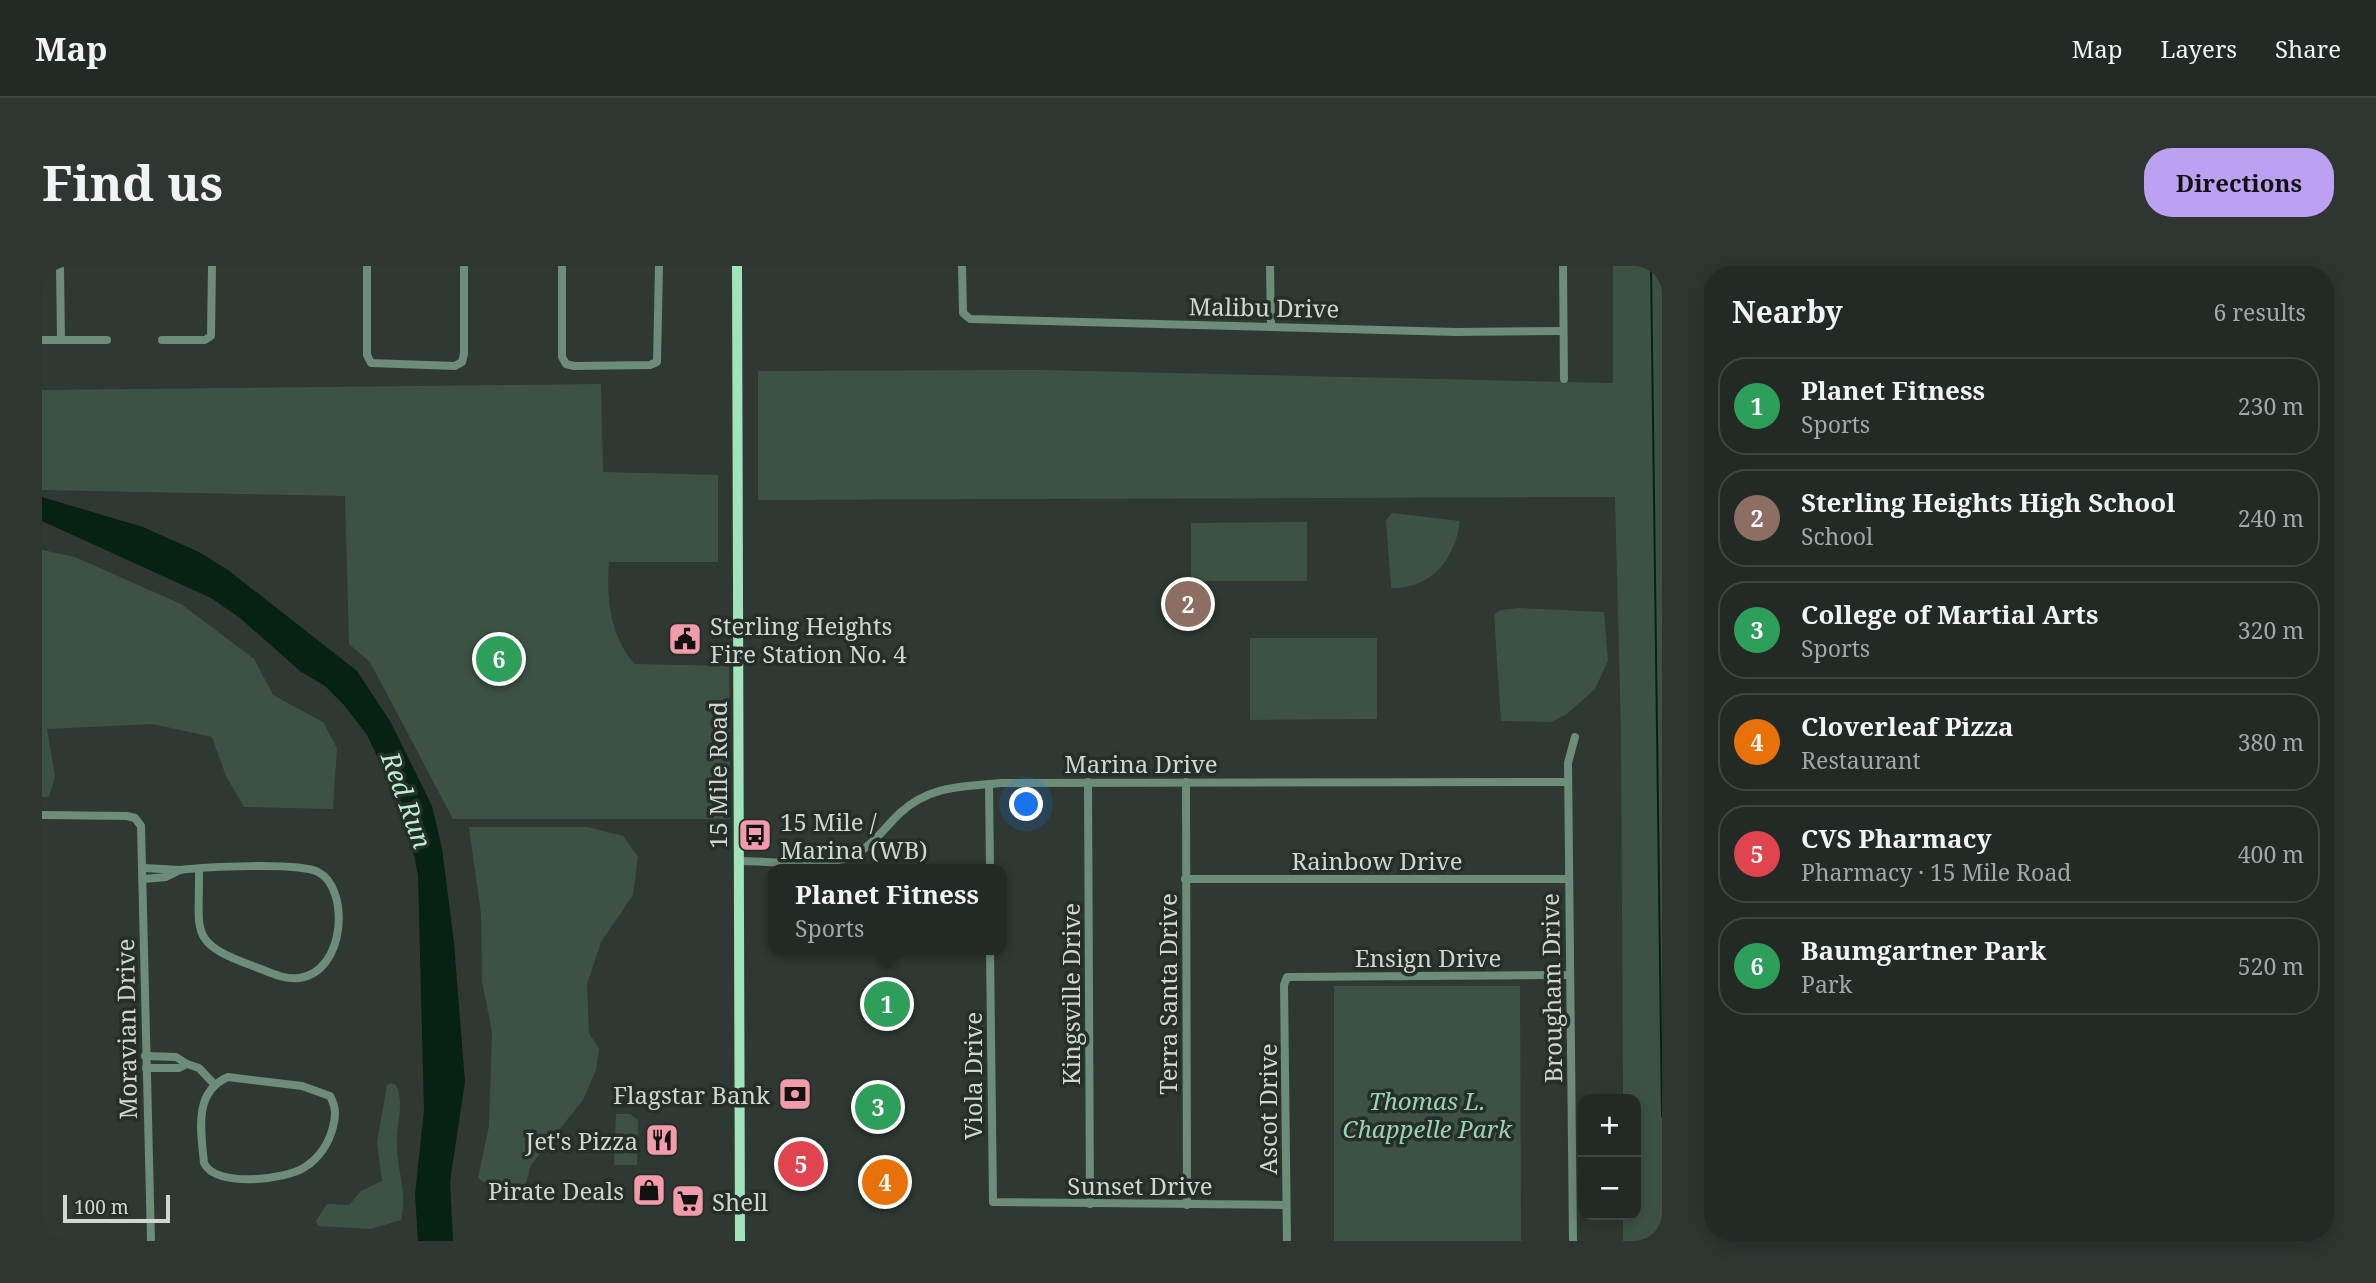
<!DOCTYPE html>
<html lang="en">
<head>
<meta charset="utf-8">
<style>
	:root { --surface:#232a26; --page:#2f3632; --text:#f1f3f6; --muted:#a3a7a7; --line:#404643; --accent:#bca0f2 }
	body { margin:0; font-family:"Noto Serif",serif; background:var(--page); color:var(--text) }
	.controls { position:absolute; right:21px; bottom:21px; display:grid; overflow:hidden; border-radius:14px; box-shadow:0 4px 18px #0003 }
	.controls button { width:63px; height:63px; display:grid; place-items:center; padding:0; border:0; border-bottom:2px solid var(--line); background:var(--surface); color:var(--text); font:35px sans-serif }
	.scale { position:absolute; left:21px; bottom:18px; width:107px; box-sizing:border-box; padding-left:7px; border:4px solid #d0d6d2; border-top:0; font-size:19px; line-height:24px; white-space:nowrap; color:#d0d6d2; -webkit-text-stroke:5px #252e28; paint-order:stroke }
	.you { position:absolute; left:985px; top:539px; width:24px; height:24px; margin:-18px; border:5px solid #fff; border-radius:50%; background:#1a73e8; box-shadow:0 0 0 10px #1a73e833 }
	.badge { display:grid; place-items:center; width:46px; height:46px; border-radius:50%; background:var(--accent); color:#fff; font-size:23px; font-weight:700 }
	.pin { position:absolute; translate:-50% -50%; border:4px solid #fff; box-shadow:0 2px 7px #0006 }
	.popup { position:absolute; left:726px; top:598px; width:238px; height:91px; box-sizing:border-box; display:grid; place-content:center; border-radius:14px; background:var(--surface); filter:drop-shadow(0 2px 5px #0005); font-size:23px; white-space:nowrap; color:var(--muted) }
	.popup b { font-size:26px; color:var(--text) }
	.popup::after { content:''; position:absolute; left:50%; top:100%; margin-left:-14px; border:14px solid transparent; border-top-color:var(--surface) }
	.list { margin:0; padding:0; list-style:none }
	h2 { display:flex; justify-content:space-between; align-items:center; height:91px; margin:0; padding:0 28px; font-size:30px }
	h2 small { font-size:23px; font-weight:400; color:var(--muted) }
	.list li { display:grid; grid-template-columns:46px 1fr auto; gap:21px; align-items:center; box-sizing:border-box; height:98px; margin:0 14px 14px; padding:0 14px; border:2px solid var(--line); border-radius:28px }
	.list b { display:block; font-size:26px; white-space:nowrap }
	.list p { margin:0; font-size:23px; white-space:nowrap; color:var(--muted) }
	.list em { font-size:23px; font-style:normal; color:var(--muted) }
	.map { position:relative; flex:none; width:1620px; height:975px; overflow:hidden; border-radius:28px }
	header { display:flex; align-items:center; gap:42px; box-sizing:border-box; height:98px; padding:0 35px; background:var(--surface); border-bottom:2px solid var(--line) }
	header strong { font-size:33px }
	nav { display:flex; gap:38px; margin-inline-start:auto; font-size:24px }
	.intro { display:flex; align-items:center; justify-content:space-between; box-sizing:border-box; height:168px; padding:0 42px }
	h1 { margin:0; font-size:49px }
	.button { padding:18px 32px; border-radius:28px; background:var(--accent); color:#111; font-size:24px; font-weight:700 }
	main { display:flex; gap:42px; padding:0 42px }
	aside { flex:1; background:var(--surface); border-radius:28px; box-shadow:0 4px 18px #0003 }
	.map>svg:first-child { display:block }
	.green { fill:#3d5245 }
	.water { fill:#072113 }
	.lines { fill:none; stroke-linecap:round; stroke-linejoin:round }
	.stream { stroke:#072113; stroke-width:2 }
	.minor { stroke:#6d8c79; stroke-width:8 }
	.major { stroke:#a1e3bb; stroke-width:10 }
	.labels { text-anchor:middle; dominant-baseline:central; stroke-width:7; stroke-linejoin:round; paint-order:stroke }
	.street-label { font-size:24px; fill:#d0d6d2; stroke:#252e28 }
	.poi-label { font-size:24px; fill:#d0d6d2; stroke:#252e28; text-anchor:start }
	.park-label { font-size:24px; font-style:italic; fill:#9dd2b1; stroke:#252e28 }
	.water-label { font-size:26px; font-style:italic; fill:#baf0cf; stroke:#252e28 }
</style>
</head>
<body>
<header>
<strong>Map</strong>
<nav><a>Map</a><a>Layers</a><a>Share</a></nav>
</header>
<div class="intro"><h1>Find us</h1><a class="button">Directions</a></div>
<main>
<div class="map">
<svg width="1620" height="975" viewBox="0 0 1620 975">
	<rect width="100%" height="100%" fill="#2f3832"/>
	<g class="green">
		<polygon points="1571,0 1620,0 1620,975 1581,975 1581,949 1594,949 1594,833 1581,833 1579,466 1573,231 716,234 716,105 1000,104 1571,117"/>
		<path d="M559,118L561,206L676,209V296H567C564,331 568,371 593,398L687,400L688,553H411L328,396L307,378L303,230L0,224V124Z"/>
		<path d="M1350,247L1418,255C1413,293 1390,323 1349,322L1344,254Z"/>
		<polygon points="1265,256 1265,315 1149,315 1149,257"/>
		<polygon points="0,284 33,291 139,338 212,393 231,429 281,456 295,482 291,543 202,541 184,510 170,471 111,458 5,463 13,510 7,531 0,531"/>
		<polygon points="1477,342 1562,346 1566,395 1553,423 1525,448 1509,456 1459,455 1452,349 1458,344"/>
		<polygon points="1208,372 1335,372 1335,453 1208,454"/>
		<polygon points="427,561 545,561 581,570 596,591 591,629 559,676 545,718 547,767 557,783 554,804 541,834 489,899 481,928 470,934 436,912 447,860 450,766 440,715 439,647"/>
		<polygon points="1292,720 1478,720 1479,975 1292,975"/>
		<path d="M349,817L354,819C363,838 354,858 355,878C355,905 366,927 359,954L329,963L276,960L274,955L285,938L307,939L319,925L340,915L335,876L345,819Z"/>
		<polygon points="574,848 588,848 596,854 595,899 572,899"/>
	</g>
	<polygon class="water" points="0,231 101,261 157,286 186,304 315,405 348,455 390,540 400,582 412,677 423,816 408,915 411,975 376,975 373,928 382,845 376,609 364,551 325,469 302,439 283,420 258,405 198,352 169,332 0,255"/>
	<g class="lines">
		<polyline class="stream" points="1609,0 1620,850"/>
		<g class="minor">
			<polyline points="18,0 19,74"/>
			<polyline points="325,0 325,89 329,97 413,100 420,96 422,88 422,0"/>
			<polyline points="520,0 520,91 524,98 532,100 608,99 615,96 617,0"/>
			<polyline points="920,0 921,47 928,53 1414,66 1521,65"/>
			<polyline points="1228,0 1229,61"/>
			<polyline points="1521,0 1522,113"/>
			<polyline points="0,74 65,74"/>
			<polyline points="120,74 163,74 169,70 170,0"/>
			<polyline points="1046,516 1048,938"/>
			<polyline points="1144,516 1145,939"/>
			<polyline points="947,518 948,603"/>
			<polyline points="0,549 85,550 93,552 99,560 109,975"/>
			<path d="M697,595C729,595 781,602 810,590C830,581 843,561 858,547C888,519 921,521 959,517L1526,516"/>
			<polyline points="102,602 138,604 124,611 102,613"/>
			<path d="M138,604C162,601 256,596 276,606C308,622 304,706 257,712C241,714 225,705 211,700C145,676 158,667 157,603"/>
			<polyline points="1143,613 1527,613"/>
			<polyline points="948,684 951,936 1244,939"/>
			<polyline points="103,790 134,791 145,798 137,802 104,802"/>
			<polyline points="145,798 157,802 172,818"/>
			<path d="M186,811L260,820L288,830C294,841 294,849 291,861C287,877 277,892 263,901C244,914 173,922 162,897C159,865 151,826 186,811Z"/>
			<polyline points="1245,975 1242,719 1245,711 1528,709"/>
			<polyline points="1531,975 1526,497 1533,471"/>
		</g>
		<polyline class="major" points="695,0 698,975"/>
	</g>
	<defs>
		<symbol id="civic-square" viewBox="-11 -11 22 22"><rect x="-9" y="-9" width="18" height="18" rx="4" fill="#f39aab" stroke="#252e28"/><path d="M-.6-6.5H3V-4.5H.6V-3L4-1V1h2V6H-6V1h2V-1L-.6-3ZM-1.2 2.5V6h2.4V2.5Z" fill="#111"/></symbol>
		<symbol id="bus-square" viewBox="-11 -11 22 22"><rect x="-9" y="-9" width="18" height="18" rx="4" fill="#f39aab" stroke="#252e28"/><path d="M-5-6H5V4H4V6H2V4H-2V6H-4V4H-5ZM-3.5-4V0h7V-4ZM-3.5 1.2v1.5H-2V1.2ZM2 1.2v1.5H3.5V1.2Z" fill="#111"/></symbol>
		<symbol id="bank-square" viewBox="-11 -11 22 22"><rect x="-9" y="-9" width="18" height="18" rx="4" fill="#f39aab" stroke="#252e28"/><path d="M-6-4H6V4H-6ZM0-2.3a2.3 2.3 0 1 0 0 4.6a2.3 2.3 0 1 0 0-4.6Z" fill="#111"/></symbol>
		<symbol id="restaurant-square" viewBox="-11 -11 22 22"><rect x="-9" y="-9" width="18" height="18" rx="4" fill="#f39aab" stroke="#252e28"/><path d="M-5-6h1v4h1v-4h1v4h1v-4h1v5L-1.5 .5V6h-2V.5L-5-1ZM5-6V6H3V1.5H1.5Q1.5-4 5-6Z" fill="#111"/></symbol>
		<symbol id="shop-square" viewBox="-11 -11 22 22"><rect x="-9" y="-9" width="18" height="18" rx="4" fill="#f39aab" stroke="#252e28"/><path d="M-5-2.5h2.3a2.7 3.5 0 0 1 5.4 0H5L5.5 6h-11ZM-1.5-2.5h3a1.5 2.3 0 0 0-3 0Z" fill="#111"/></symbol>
		<symbol id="supermarket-square" viewBox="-11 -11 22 22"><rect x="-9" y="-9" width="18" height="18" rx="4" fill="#f39aab" stroke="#252e28"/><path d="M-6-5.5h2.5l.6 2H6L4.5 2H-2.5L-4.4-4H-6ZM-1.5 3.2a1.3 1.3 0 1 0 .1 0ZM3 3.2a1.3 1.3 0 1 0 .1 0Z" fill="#111"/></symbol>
	</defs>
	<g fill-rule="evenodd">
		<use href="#civic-square" x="624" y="354" width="38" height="38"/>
		<use href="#bus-square" x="694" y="550" width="38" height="38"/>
		<use href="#bank-square" x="734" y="809" width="38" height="38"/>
		<use href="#restaurant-square" x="601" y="855" width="38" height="38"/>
		<use href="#shop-square" x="588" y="905" width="38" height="38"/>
		<use href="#supermarket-square" x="627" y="916" width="38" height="38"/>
	</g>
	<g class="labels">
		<g class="street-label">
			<text transform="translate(1222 41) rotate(1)">Malibu Drive</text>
			<text x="1099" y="497">Marina Drive</text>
			<text transform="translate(675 509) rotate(-90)">15 Mile Road</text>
			<text x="1335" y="594">Rainbow Drive</text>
			<text x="1386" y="691">Ensign Drive</text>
			<text transform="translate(1509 722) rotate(-91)">Brougham Drive</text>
			<text transform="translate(1028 728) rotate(-90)">Kingsville Drive</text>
			<text transform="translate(1125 728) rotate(-90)">Terra Santa Drive</text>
			<text transform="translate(84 763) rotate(-91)">Moravian Drive</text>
			<text transform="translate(930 810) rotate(-90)">Viola Drive</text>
			<text transform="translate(1225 843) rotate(-90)">Ascot Drive</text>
			<text x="1098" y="919">Sunset Drive</text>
		</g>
		<g class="poi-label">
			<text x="668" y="359">Sterling Heights<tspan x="668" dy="28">Fire Station No. 4</tspan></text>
			<text x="738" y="555">15 Mile /<tspan x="738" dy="28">Marina (WB)</tspan></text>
			<text x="728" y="828" text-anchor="end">Flagstar Bank</text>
			<text x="596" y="874" text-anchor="end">Jet's Pizza</text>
			<text x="582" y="924" text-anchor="end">Pirate Deals</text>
			<text x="670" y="935">Shell</text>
		</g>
		<g class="park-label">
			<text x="1385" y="834">Thomas L.<tspan x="1385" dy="28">Chappelle Park</tspan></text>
		</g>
		<g class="water-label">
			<text transform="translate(365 534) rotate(70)">Red Run</text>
		</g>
	</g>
</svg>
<div class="controls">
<button>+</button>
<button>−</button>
</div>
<div class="scale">100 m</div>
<div class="you"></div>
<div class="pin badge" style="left:845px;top:738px;background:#2e9e5b">1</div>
<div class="popup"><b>Planet Fitness</b>Sports</div>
<div class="pin badge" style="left:1146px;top:338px;background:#8d6e63">2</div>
<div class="pin badge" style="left:836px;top:841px;background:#2e9e5b">3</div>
<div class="pin badge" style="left:843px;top:916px;background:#e8710a">4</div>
<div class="pin badge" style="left:759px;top:898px;background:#e0444e">5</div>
<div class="pin badge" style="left:457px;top:393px;background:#2e9e5b">6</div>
</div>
<aside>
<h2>Nearby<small>6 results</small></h2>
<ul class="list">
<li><span class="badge" style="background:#2e9e5b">1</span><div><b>Planet Fitness</b><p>Sports</p></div><em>230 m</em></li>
<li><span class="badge" style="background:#8d6e63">2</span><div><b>Sterling Heights High School</b><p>School</p></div><em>240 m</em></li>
<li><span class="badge" style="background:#2e9e5b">3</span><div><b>College of Martial Arts</b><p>Sports</p></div><em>320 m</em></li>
<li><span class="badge" style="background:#e8710a">4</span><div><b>Cloverleaf Pizza</b><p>Restaurant</p></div><em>380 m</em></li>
<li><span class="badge" style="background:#e0444e">5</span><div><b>CVS Pharmacy</b><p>Pharmacy · 15 Mile Road</p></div><em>400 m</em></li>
<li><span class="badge" style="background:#2e9e5b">6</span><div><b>Baumgartner Park</b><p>Park</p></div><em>520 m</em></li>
</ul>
</aside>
</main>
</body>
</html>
